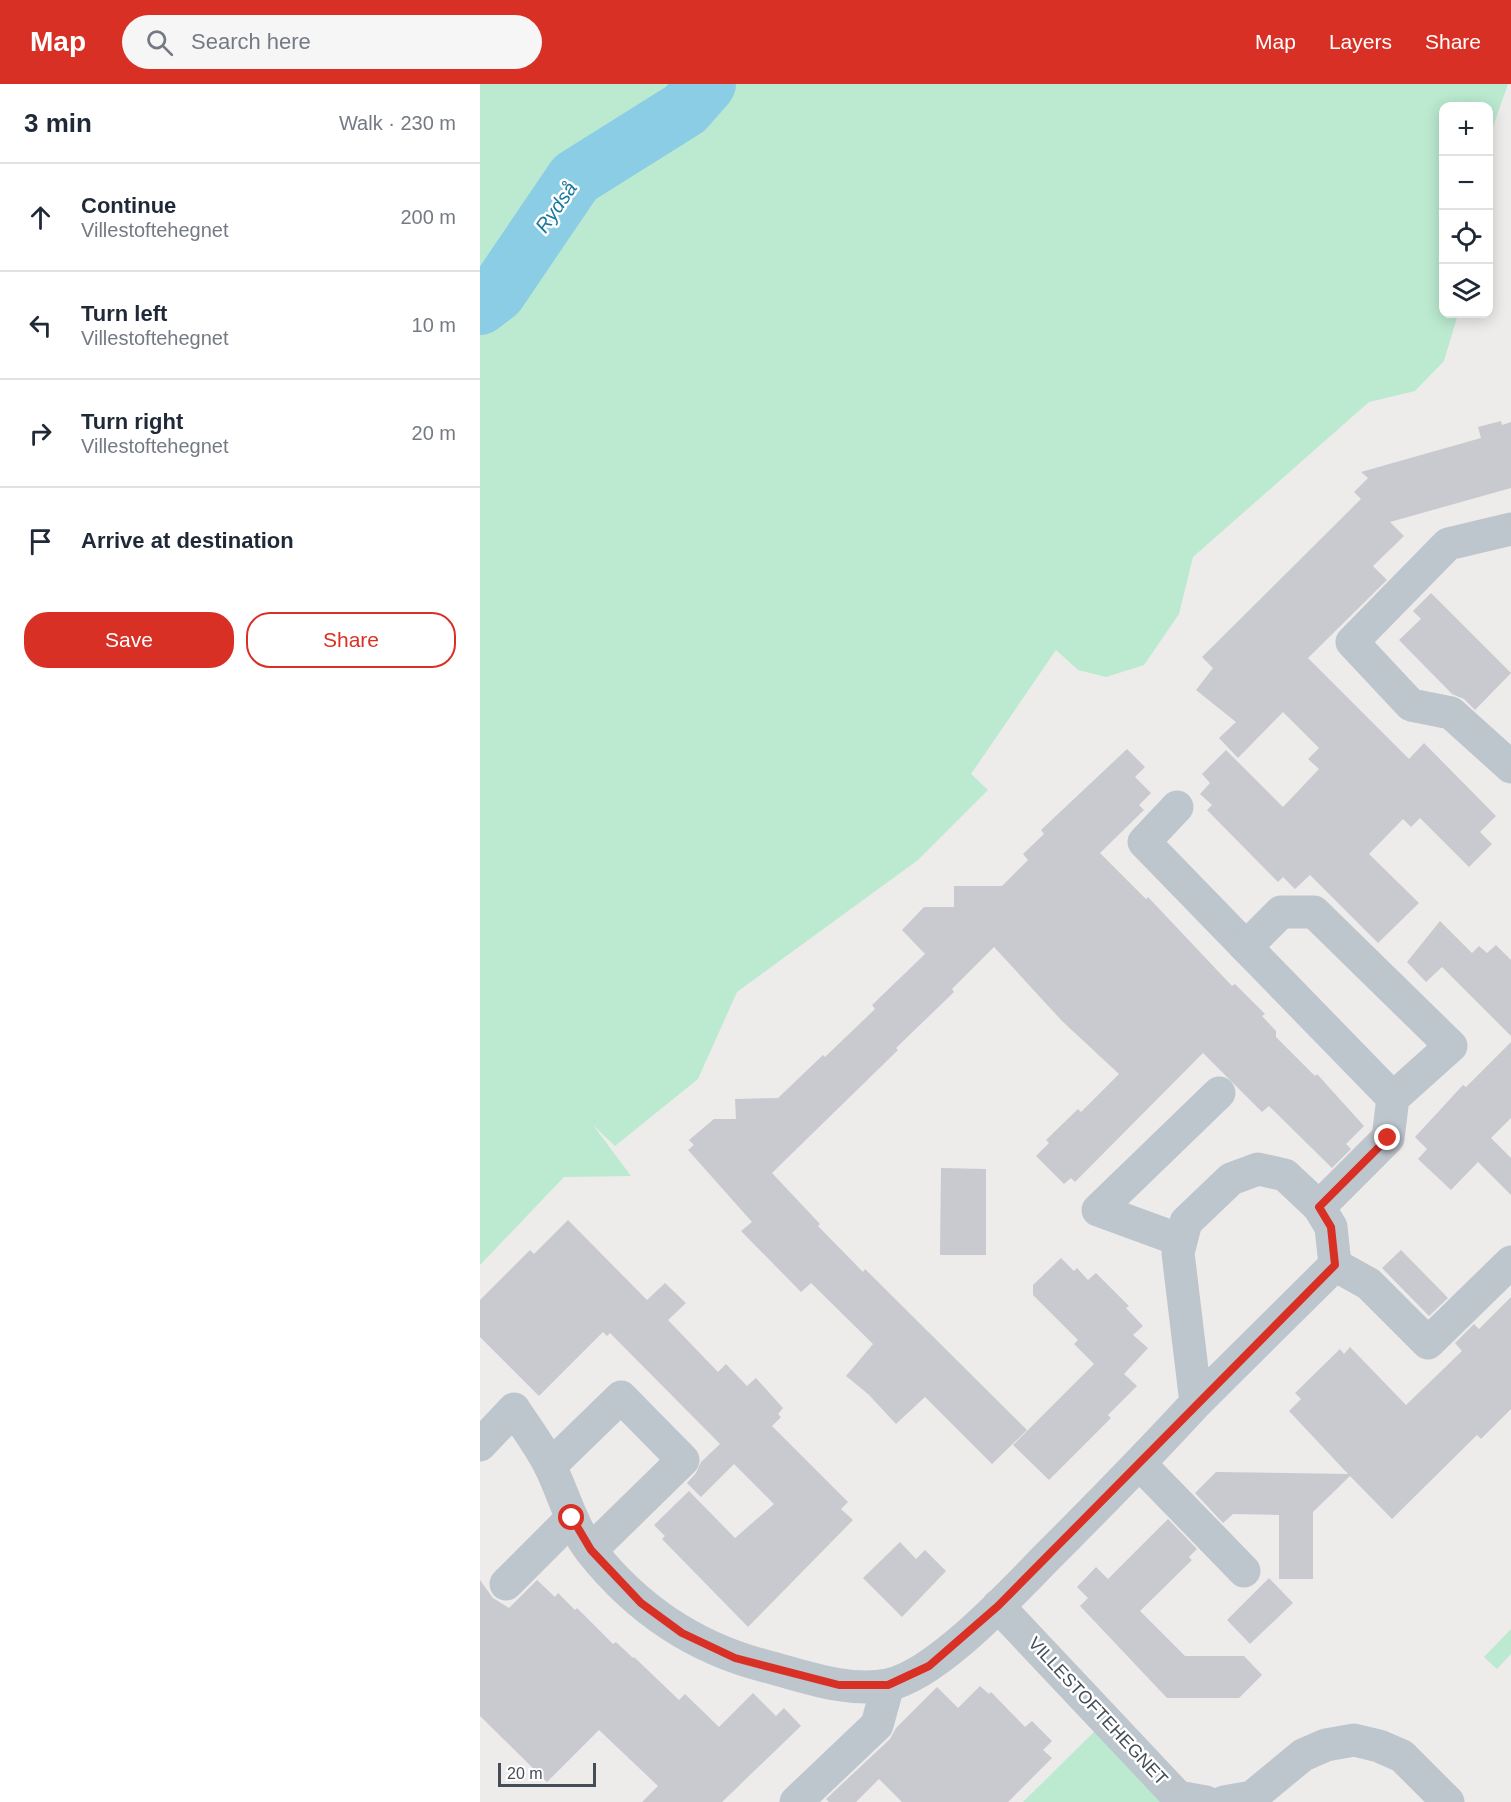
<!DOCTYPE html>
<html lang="en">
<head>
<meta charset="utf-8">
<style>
	:root { --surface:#fff; --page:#f6f6f7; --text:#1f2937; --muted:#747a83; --line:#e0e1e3; --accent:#d93025 }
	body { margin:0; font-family:Helvetica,sans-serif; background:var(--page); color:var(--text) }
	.controls { position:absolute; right:18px; top:18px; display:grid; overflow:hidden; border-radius:12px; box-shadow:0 3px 15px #0003 }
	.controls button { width:54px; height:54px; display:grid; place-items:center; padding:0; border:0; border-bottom:2px solid var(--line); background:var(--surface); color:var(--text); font:30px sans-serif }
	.scale { position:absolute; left:18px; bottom:15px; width:98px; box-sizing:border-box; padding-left:6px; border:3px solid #454e57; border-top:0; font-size:16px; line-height:21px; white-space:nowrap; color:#454e57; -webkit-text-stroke:4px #fff; paint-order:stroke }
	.stop { position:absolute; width:18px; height:18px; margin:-14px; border:4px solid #d93025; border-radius:50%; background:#fff }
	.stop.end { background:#d93025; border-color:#fff; box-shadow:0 2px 6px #0008 }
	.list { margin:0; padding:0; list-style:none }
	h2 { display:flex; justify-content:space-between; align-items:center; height:78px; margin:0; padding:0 24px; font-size:26px }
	h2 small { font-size:20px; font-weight:400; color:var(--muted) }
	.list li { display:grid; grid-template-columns:39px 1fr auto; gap:18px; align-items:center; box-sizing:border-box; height:108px; padding:0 24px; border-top:2px solid var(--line) }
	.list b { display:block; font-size:22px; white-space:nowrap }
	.list p { margin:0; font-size:20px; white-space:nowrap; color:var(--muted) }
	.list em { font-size:20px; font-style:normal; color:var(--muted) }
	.actions { display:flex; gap:12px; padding:18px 24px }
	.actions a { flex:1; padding:14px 0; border:2px solid var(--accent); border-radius:24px; text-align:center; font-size:21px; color:var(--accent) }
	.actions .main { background:var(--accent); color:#fff }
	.icon { flex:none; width:33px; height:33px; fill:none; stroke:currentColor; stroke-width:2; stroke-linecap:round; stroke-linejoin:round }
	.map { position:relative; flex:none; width:1031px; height:1718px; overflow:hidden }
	header { display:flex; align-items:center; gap:36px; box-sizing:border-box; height:84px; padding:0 30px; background:var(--accent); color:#fff }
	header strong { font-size:28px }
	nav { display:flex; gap:33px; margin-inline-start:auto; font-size:21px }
	.search { width:420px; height:54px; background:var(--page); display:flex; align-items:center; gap:15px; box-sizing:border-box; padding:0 21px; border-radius:33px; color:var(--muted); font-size:22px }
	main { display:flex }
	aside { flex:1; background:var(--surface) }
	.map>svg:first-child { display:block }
	.green { fill:#bbead0 }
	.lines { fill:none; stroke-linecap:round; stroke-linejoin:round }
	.river { stroke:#8acde5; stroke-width:58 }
	.building { fill:#c8cad0 }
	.minor { stroke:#bdc5cd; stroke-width:33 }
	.route { stroke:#d93025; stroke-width:8 }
	.labels { text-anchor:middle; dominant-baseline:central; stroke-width:5; stroke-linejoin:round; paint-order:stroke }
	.street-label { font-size:18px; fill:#454e57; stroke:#fff }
	.water-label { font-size:20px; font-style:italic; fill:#15779b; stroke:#fff }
</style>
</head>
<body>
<header>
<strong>Map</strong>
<div class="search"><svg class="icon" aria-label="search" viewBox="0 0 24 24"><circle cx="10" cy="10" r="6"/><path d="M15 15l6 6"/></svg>Search here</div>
<nav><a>Map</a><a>Layers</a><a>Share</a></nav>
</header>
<main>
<aside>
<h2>3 min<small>Walk · 230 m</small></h2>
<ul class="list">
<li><svg class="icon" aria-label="ahead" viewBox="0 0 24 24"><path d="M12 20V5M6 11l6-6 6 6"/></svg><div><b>Continue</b><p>Villestoftehegnet</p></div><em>200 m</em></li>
<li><svg class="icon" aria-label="left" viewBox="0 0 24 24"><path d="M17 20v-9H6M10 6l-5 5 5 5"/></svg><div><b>Turn left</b><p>Villestoftehegnet</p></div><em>10 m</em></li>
<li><svg class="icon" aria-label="right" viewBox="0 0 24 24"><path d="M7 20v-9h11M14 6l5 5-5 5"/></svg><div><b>Turn right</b><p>Villestoftehegnet</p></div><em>20 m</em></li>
<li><svg class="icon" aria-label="arrive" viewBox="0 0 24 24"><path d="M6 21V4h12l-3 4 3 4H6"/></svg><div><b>Arrive at destination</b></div></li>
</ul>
<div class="actions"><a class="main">Save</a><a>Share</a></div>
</aside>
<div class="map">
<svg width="1031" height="1718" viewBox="0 0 1031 1718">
	<rect width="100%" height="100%" fill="#eeebeb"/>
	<g class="green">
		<polygon points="0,0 1028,0 1009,54 1008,22 964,22 964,230 978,230 964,277 935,307 889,318 713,473 699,530 664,581 626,593 598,586 576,566 491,690 508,706 438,776 257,908 218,995 135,1062 113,1041 151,1092 84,1093 0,1181"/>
		<polygon points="1031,1545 1031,1570 1017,1585 1004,1573"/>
		<polygon points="615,1647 683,1715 680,1718 543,1718"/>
	</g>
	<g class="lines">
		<polyline class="river" points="0,222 17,209 95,94 205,25 227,0"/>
	</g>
	<g class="building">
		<polygon points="1021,337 1022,341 1031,338 1031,404 910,438 924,452 893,482 907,496 828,574 929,675 944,659 1016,732 1000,748 1012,760 989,783 940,734 931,743 923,735 889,770 939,819 898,859 830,791 815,805 803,793 798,798 727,726 732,721 720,710 730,699 722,690 746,666 803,723 839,685 828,675 839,664 803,628 758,674 739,654 756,638 716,606 733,584 722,573 881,415 874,408 888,394 881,388 1001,354 998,343"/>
		<polygon points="951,509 1031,589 995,626 984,615 972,610 919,556 941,535 933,527"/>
		<polygon points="647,665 665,683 655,693 671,709 659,721 664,726 620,769 666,815 668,813 752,902 755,900 785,930 782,932 796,947 796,953 835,992 837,990 884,1042 866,1060 871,1065 852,1084 789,1022 782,1028 723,969 595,1098 591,1094 584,1100 556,1072 569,1059 566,1056 598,1025 601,1028 639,990 582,937 514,863 472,905 474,908 416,964 418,966 292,1089 340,1140 338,1142 383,1188 385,1185 547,1346 512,1380 445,1313 416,1340 388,1310 366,1292 393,1260 331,1199 321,1208 261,1147 272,1138 208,1066 214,1061 209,1056 234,1035 256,1035 255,1015 298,1014 343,971 345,973 395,925 392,921 445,870 422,846 444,823 474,823 474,802 522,802 548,776 543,770 564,750 561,746"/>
		<polygon points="960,837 992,869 999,862 1007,869 1016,861 1031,876 1031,952 962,883 946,898 927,878"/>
		<polygon points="1031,958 1031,1034 1011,1054 1031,1074 1031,1111 998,1078 971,1106 938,1075 947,1065 935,1053 983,1001 986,1003"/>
		<polygon points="461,1084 506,1085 506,1171 460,1171"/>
		<polygon points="88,1136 167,1216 185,1199 206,1219 188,1236 238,1288 246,1280 267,1302 276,1294 303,1324 298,1330 301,1333 292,1342 368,1418 361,1425 373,1436 268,1543 182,1455 185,1452 174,1441 209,1407 255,1454 294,1420 254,1380 221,1413 207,1399 216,1389 221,1378 240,1360 130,1249 127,1252 123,1248 59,1312 0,1253 0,1216 50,1166 54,1170"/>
		<polygon points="921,1166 968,1214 949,1232 902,1184"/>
		<polygon points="581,1174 594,1187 597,1184 608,1196 616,1189 649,1222 646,1224 663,1242 653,1251 668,1264 644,1290 657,1302 628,1331 631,1334 569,1396 533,1361 614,1280 594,1260 598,1256 553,1211 553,1201"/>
		<polygon points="1031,1213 1031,1325 1001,1355 997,1351 912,1435 870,1392 833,1428 833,1495 799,1495 799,1431 753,1430 743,1439 715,1409 736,1388 868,1390 809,1327 821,1315 815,1309 860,1265 864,1270 870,1263 926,1321 982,1267 975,1259 994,1240 999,1245"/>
		<polygon points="688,1435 717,1465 709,1473 712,1476 660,1527 705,1572 764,1572 782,1591 759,1614 687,1614 600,1522 608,1514 597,1503 616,1483 628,1495"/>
		<polygon points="420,1458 436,1475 445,1466 466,1487 422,1533 383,1494"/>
		<polygon points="789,1494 813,1519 770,1560 747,1536"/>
		<polygon points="0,1496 13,1514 29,1524 57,1496 75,1513 78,1509 95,1526 97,1524 133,1560 136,1558 153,1574 154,1573 199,1616 205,1610 239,1643 273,1609 296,1632 304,1624 321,1642 242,1718 162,1718 178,1702 119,1646 67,1698 0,1632"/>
		<polygon points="500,1602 509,1610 511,1608 545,1643 552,1637 572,1657 563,1666 572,1674 528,1718 422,1718 399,1695 376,1718 349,1718 346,1715 410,1655 416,1644 457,1603 478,1624"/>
	</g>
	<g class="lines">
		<g class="minor">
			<polyline points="1031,445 968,460 872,558 931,621 971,629 1031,683"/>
			<polyline points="697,723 664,758 766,863"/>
			<polyline points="839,1123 908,1054 913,1014 971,962 834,828 801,828 766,863 913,1014"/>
			<polyline points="700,1156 618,1126 739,1009"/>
			<polyline points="855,1181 889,1200 948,1259 1031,1178"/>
			<path d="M0,1361L34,1325C46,1344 61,1363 71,1384C84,1411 92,1443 111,1467C156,1524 215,1564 285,1582C324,1592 367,1609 408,1601C459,1590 534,1506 572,1468C621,1419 669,1370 716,1319L698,1169L706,1138L751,1095L778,1085L805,1091L839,1123L851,1143L855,1181L716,1319"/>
			<polyline points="660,1380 764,1487"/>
			<polyline points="70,1382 141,1313 203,1376 111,1466"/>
			<polyline points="26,1500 92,1434"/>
			<polyline points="518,1522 698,1713 726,1718"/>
			<polyline points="316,1718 397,1641 408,1601"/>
			<polyline points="744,1718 772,1713 823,1671 846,1661 874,1656 899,1662 922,1672 968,1718"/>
		</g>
	</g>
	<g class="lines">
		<polyline class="route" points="92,1434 111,1466 161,1519 202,1549 255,1574 359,1601 408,1601 449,1582 518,1522 855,1181 851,1143 839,1123 908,1054"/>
	</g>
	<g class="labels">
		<g class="street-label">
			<text transform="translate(618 1627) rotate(47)">VILLESTOFTEHEGNET</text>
		</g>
		<g class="water-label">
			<text transform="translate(76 123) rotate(-55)">Rydså</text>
		</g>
	</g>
</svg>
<div class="controls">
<button>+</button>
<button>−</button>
<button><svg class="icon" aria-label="locate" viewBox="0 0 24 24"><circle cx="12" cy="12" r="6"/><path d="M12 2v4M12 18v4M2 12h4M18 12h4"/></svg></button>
<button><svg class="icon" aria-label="layers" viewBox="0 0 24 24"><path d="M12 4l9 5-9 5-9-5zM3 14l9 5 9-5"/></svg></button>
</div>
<div class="scale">20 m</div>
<div class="stop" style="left:92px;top:1434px"></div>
<div class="stop end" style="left:908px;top:1054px"></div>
</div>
</main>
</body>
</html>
